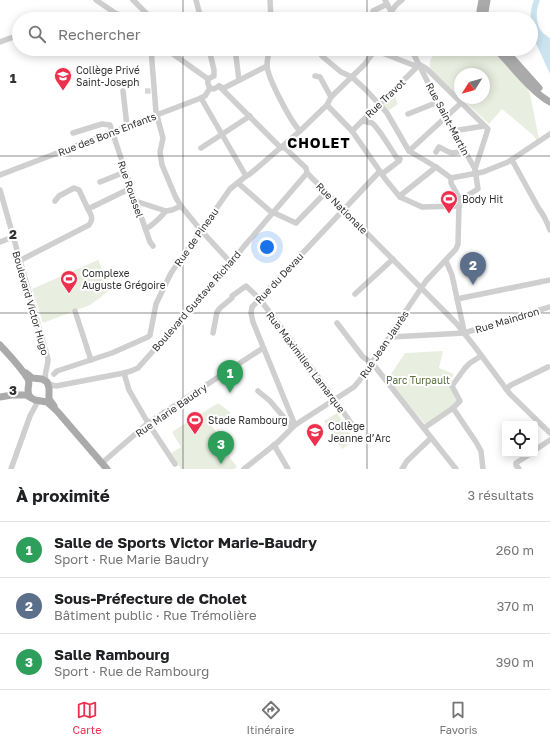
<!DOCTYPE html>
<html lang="fr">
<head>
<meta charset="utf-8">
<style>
	:root { --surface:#fff; --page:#f6f6f6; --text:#202124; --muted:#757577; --line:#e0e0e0; --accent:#ed304e }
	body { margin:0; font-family:"Golos Text",sans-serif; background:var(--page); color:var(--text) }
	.controls { position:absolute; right:12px; bottom:12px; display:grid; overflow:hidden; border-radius:4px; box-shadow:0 2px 10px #0003 }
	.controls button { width:36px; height:36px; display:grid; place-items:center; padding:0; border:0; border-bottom:1px solid var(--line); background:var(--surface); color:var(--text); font:20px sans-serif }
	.compass { position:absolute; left:454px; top:68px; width:36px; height:36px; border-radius:50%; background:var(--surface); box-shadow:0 2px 10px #0003; rotate:233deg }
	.you { position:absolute; left:267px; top:247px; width:14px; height:14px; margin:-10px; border:3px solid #fff; border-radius:50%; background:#1a73e8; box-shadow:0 0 0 6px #1a73e833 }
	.badge { display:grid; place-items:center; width:26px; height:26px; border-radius:50%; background:var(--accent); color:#fff; font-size:13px; font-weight:700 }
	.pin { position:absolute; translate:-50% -33px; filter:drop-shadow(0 1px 2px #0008) }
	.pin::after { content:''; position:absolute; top:21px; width:14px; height:12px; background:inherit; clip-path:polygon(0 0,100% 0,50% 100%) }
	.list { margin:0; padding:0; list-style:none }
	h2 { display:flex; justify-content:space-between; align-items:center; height:52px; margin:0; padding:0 16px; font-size:17px }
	h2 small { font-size:13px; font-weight:400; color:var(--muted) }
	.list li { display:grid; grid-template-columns:26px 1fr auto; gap:12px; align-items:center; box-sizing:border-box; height:56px; padding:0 16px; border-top:1px solid var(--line) }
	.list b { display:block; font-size:15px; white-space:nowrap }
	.list p { margin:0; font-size:13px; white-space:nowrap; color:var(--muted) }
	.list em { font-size:13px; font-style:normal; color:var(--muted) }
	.icon { flex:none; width:22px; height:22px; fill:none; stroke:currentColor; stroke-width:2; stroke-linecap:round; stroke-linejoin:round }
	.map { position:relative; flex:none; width:550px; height:469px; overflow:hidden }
	.search { position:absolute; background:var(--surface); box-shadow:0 2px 10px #0003; left:12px; right:12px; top:12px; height:44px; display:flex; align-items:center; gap:10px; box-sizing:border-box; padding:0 14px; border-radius:22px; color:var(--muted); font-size:15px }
	.sheet { height:220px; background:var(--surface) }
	nav { display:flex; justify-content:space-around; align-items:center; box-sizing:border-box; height:56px; border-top:1px solid var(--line); background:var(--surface); font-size:11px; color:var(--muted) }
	nav a { display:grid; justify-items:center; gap:2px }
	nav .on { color:var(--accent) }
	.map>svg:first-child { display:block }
	.green { fill:#e9efe0 }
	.water { fill:#cce4ef }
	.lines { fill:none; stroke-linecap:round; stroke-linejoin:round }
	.minor-tunnel { stroke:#d6d6d6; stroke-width:5.5; stroke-dasharray:5.5 3; stroke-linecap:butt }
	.minor { stroke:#cfcfcf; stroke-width:5.5 }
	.major { stroke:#aaa; stroke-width:7 }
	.minor-bridge { stroke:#cfcfcf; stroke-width:5.5 }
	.grid { fill:none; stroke:#323232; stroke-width:1; stroke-opacity:0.55 }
	.labels { text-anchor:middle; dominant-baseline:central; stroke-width:4; stroke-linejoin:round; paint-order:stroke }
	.poi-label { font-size:10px; fill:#323232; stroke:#fff; text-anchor:start }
	.street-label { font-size:10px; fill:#323232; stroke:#fff }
	.park-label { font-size:10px; fill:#59703c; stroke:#fff }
	.district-label { font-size:14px; font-weight:bold; letter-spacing:1px; fill:#000; stroke:#fff }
	.grid-label { font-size:13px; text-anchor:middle; font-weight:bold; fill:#323232; stroke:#fff; stroke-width:4; stroke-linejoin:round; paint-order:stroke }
</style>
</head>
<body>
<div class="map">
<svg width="550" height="469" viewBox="0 0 550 469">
	<rect width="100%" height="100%" fill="#fff"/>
	<g class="green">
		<path d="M440,49H494L526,86L530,94L539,139L537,141L533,135L502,109L489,124L461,98H484V74H460V97L431,70C427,60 433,56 440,49Z"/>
		<polygon points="394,94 398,104 388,111 382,105"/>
		<polygon points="98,260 111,289 97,300 90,305 43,323 32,289"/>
		<polygon points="443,351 439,368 454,374 448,383 458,400 453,407 426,425 387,380 405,353"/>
		<polygon points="218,403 231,413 212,426 229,451 228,455 237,467 234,469 181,469 171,453 181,447 172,432"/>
		<polygon points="337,413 355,441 342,449 324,421"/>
	</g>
	<path class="water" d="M534,0H540C536,9 535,24 542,32C544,34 547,36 550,38V74L533,37C530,24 529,12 534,0Z"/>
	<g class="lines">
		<polyline class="minor-tunnel" points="145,91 152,91"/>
		<g class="minor">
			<polyline points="96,0 124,19"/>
			<polyline points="133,0 147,14 149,19"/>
			<polyline points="196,0 201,19"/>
			<polyline points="270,0 271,19"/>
			<polyline points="385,0 395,19"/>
			<polyline points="77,19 113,17 117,14"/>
			<polyline points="129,19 149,18 170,19"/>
			<polyline points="374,19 373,11 387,4"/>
			<polyline points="386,19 396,5 402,0"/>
			<polyline points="0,42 19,35"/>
			<polyline points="151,49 156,112 163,138 160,152 162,165 176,198 181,206 199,228 231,263"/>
			<polyline points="166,49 208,79"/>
			<path d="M209,49L214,70V76L208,79C207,83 208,85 210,88L214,89L219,86"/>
			<polyline points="235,49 239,80"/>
			<path d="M269,49C269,54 267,59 267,65C267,77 291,122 300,131"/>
			<polyline points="317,49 323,57 341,72 352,77 366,90 379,104 387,113 409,151 436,167 451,178 451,183 461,201"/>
			<polyline points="372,49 413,65 419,65"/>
			<polyline points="420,65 427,69 488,129 475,169"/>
			<polyline points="315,76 320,77 331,97"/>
			<polyline points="219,86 279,146 286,149 306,168 307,173 457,324 464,333 475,347 510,394 550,433"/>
			<polyline points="219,86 224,88 267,66"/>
			<polyline points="123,91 127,126"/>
			<polyline points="201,98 246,176"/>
			<polyline points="327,105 352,131 386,180 400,197 422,207 459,206"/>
			<polyline points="408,114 438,102"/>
			<path d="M362,121C365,122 368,122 372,123C379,128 393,153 399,161"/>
			<polyline points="352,131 419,65"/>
			<polyline points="453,131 484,126"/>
			<polyline points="73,133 102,124 110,125 131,188 150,242 153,246"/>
			<polyline points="201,148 250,116"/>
			<polyline points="409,151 461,103"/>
			<path d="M436,152L439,147C451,153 451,155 464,150"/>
			<path d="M512,160L539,209C544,215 547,222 550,230"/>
			<polyline points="382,174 399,161 400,159"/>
			<polyline points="0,175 201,98 205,96 210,88"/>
			<polyline points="451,178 483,172 508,162 550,134"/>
			<polyline points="100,182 125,172"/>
			<polyline points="238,183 270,211 296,223 326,192"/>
			<path d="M0,190L48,359C48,370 38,383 56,386L124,373L131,371L138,368L228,266L246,244L307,173"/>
			<polyline points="400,197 401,195 436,167"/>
			<polyline points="55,201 59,196 74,188 79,190 88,209"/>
			<polyline points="135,201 166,211 172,210 181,206"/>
			<path d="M146,229C154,224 160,218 166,211"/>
			<polyline points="0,242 13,237"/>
			<path d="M19,261L89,225C94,218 91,215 88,209L131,188"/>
			<polyline points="446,261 452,275 464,331"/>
			<polyline points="355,294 393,259"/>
			<polyline points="457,299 550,280"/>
			<polyline points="75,311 91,360"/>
			<polyline points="337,323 363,357 373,364 456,469"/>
			<polyline points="213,333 217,312 220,308 232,298 232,296 246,286 259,298 333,397 353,426"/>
			<polyline points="391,337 464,333 550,307"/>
			<polyline points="124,373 129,390 148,423 175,464"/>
			<polyline points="54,374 57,371 112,353 148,337 150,335 156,304 171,273 230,189 246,176 250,174 300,131 327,105 331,97 365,64 372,54"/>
			<polyline points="506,389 511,385 548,367"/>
			<polyline points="258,391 270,401 292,427"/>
			<polyline points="453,408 476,442 481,451 483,469"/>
			<polyline points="295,425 253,322 251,313 252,307 380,171"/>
			<polyline points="424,428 453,408 460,401 452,386 465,368 470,363 481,356"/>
			<polyline points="274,445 288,469"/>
			<polyline points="535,450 550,440"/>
			<polyline points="102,463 148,423 263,348"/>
			<polyline points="11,469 30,416 37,403 40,401"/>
			<polyline points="244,469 278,442 295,425 354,387 359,381 388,339 391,337 391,333 426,281 456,249 458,244 459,206 463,198 478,189 475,169 446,118 411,49"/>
			<polyline points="402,469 407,461 431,438"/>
			<polyline points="519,469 516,465 516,463 530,454"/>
		</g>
		<g class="major">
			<polyline points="480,19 480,11 482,0"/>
			<polyline points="485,19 485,12 487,0"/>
			<path d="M496,49C511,65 532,92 550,102"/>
			<polyline points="504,49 539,88"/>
			<path d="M0,345C9,355 21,367 28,379C31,385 25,389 30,397"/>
			<polyline points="26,373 32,378 42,379 47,382 49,388 49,399 54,406"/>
			<polyline points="0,397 12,395 26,395 35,400 47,402 57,411 107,469"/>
		</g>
		<polyline class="minor-bridge" points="372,54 376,49"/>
	</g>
	<path class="grid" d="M183,0V19M367,0V19M183,49V469M367,49V469M0,156H550M0,313H550"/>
	<defs>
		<symbol id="school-pin" viewBox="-11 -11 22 30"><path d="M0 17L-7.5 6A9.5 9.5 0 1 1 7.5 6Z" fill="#ed304e" stroke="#fff"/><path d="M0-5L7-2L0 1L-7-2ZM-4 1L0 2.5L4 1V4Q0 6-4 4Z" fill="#fff"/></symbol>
		<symbol id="stadium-pin" viewBox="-11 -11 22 30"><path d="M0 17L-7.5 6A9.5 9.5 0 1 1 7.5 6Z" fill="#ed304e" stroke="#fff"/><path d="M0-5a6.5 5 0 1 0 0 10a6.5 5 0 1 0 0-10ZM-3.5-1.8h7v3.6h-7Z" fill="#fff"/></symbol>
	</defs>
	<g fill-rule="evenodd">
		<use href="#school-pin" x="53" y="66" width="20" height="27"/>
		<use href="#stadium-pin" x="439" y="189" width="20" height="27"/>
		<use href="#stadium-pin" x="59" y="269" width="20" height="27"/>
		<use href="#stadium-pin" x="185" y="410" width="20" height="27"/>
		<use href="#school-pin" x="305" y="422" width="20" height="27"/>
	</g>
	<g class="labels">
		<g class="poi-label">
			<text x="76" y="70">Collège Privé<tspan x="76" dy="12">Saint-Joseph</tspan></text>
			<text x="462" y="199">Body Hit</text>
			<text x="82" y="273">Complexe<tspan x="82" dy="12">Auguste Grégoire</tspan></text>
			<text x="208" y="420">Stade Rambourg</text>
			<text x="328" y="426">Collège<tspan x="328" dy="12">Jeanne d’Arc</tspan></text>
		</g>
		<g class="street-label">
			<text transform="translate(385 98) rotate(-44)">Rue Travot</text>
			<text transform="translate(448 119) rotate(62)">Rue Saint-Martin</text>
			<text transform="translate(107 134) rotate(-21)">Rue des Bons Enfants</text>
			<text transform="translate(131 189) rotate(71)">Rue Roussel</text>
			<text transform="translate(342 208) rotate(45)">Rue Nationale</text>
			<text transform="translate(196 237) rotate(-55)">Rue de Pineau</text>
			<text transform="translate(279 278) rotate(-47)">Rue du Devau</text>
			<text transform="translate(196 301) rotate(-49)">Boulevard Gustave Richard</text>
			<text transform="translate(31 303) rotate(74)">Boulevard Victor Hugo</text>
			<text transform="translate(507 320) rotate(-17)">Rue Maindron</text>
			<text transform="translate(384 344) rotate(-56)">Rue Jean Jaurès</text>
			<text transform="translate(306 362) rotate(53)">Rue Maximilien Lamarque</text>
			<text transform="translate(171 410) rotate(-35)">Rue Marie Baudry</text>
		</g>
		<g class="park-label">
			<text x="418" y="380">Parc Turpault</text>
		</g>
		<g class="district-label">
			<text x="319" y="142">CHOLET</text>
		</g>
	</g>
	<g class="grid-label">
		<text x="13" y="83">1</text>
		<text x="13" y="239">2</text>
		<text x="13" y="395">3</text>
	</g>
</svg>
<div class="controls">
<button><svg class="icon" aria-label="locate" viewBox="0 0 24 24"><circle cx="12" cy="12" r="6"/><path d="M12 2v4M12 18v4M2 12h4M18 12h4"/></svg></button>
</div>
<svg class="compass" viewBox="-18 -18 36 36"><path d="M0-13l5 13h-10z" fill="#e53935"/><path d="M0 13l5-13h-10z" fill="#757577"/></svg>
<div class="you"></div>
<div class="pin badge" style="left:230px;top:393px;background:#2e9e5b">1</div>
<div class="pin badge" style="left:473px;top:285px;background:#5c6f8a">2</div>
<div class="pin badge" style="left:221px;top:464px;background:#2e9e5b">3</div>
<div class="search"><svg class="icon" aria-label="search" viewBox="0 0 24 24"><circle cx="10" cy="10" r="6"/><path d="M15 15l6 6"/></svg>Rechercher</div>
</div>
<section class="sheet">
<h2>À proximité<small>3 résultats</small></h2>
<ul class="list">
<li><span class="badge" style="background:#2e9e5b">1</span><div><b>Salle de Sports Victor Marie-Baudry</b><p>Sport · Rue Marie Baudry</p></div><em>260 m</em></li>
<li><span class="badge" style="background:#5c6f8a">2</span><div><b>Sous-Préfecture de Cholet</b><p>Bâtiment public · Rue Trémolière</p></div><em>370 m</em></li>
<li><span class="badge" style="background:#2e9e5b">3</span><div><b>Salle Rambourg</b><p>Sport · Rue de Rambourg</p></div><em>390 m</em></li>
</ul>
</section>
<nav>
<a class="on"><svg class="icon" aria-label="map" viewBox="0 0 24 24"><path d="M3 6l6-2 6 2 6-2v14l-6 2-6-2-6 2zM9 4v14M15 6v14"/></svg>Carte</a>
<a><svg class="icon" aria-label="directions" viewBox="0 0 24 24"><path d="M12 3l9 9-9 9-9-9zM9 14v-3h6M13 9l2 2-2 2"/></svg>Itinéraire</a>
<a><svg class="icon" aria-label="saved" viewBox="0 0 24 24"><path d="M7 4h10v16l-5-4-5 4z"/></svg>Favoris</a>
</nav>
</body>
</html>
